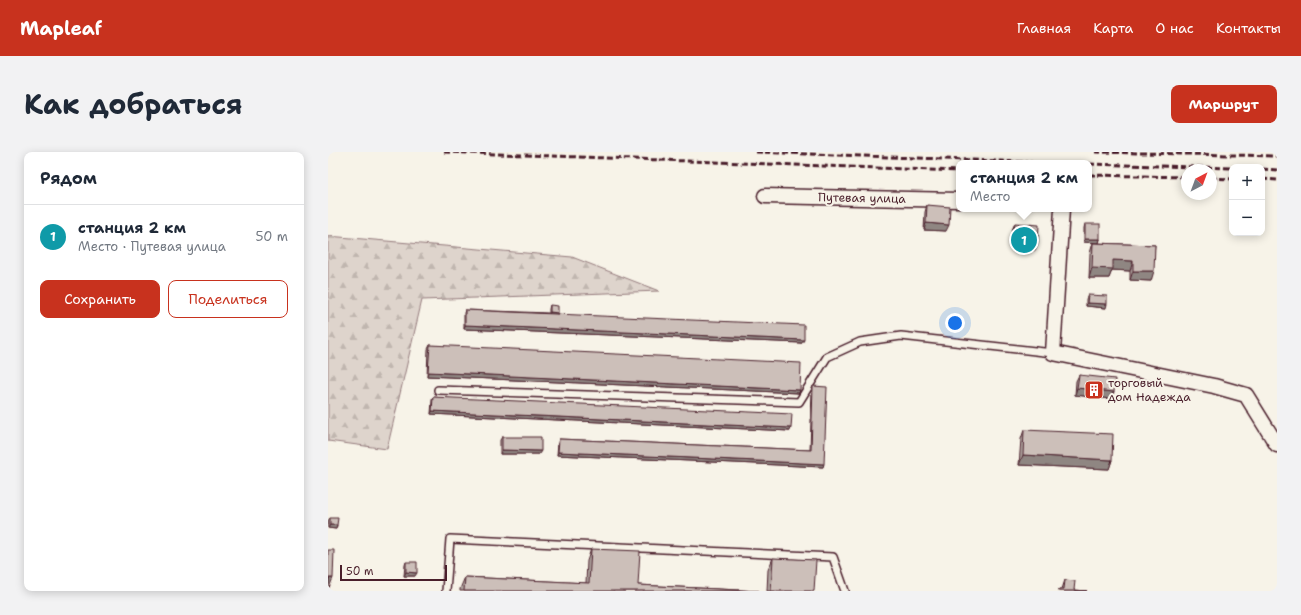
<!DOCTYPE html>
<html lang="ru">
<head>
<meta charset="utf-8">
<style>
	:root { --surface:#fff; --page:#f2f2f3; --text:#1f2937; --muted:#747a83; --line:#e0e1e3; --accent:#c8321e }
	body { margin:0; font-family:"Shantell Sans",sans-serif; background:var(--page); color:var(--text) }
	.controls { position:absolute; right:12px; top:12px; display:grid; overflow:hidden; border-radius:8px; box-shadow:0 2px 10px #0003 }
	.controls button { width:36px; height:36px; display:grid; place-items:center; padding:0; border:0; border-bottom:1px solid var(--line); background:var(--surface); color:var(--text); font:20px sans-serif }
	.compass { position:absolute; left:853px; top:12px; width:36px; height:36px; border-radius:50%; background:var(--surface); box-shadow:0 2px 10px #0003; rotate:41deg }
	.scale { position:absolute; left:12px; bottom:10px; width:107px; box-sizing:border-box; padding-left:4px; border:2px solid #4a1f2b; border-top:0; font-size:11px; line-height:14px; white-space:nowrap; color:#4a1f2b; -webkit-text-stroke:3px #f7f3e8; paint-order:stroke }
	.you { position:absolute; left:627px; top:171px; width:14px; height:14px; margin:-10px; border:3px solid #fff; border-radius:50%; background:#1a73e8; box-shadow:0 0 0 6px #1a73e833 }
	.badge { display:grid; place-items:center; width:26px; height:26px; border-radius:50%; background:var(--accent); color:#fff; font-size:13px; font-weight:700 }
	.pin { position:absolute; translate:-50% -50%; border:2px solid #fff; box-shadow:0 1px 4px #0006 }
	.popup { position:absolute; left:628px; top:8px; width:136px; height:52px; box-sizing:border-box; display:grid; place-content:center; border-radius:8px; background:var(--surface); filter:drop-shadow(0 1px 3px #0005); font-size:13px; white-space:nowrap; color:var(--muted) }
	.popup b { font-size:15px; color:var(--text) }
	.popup::after { content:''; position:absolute; left:50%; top:100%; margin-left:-8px; border:8px solid transparent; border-top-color:var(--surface) }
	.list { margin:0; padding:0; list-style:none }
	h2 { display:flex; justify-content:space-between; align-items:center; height:52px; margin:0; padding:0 16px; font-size:17px }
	h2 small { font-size:13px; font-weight:400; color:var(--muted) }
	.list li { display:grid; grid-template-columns:26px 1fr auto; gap:12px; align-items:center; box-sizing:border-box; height:64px; padding:0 16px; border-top:1px solid var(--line) }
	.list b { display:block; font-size:15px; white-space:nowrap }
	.list p { margin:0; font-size:13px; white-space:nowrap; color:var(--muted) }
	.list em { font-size:13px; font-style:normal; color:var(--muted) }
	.actions { display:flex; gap:8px; padding:12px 16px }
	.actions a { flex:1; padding:9px 0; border:1px solid var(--accent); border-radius:8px; text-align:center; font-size:14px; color:var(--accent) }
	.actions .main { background:var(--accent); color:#fff }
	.map { position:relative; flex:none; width:949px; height:439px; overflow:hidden; border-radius:8px }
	header { display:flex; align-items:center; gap:24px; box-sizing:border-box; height:56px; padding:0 20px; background:var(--accent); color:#fff }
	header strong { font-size:19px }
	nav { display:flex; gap:22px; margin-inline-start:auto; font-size:14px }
	.intro { display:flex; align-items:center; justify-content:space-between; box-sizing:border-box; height:96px; padding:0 24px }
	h1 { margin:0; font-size:28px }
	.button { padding:10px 18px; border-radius:8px; background:var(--accent); color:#fff; font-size:14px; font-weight:700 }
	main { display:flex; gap:24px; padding:0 24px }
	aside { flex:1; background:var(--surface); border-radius:8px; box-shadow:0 2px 10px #0003 }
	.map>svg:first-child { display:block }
	.forest { fill:url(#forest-firs); stroke:#947a7c }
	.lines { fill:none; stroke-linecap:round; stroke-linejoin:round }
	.service-casing { stroke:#4a1f2b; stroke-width:10 }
	.minor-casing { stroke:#4a1f2b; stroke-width:17 }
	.service { stroke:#f7f3e8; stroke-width:7 }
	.minor { stroke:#f7f3e8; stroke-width:14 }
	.rail { stroke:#4a1f2b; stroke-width:3; stroke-dasharray:6 3; stroke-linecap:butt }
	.wall { fill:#afa49f; stroke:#4a1f2b }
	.shaded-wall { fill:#8f8682; stroke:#4a1f2b }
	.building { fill:#ccbfb9; stroke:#4a1f2b }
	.labels { text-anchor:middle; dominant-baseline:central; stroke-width:4; stroke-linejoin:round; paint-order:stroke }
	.street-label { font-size:12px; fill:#4a1f2b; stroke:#f7f3e8 }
	.poi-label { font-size:12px; fill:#4a1f2b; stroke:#f7f3e8; text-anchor:start }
</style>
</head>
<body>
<header>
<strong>Mapleaf</strong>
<nav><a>Главная</a><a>Карта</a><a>О нас</a><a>Контакты</a></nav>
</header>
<div class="intro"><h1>Как добраться</h1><a class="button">Маршрут</a></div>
<main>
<aside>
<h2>Рядом<small></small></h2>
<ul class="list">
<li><span class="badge" style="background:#0f9aa8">1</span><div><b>станция 2 км</b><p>Место · Путевая улица</p></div><em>50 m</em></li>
</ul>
<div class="actions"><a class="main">Сохранить</a><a>Поделиться</a></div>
</aside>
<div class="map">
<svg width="949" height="439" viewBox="0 0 949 439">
	<defs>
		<pattern id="forest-firs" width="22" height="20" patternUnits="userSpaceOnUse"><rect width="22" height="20" fill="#ded4cc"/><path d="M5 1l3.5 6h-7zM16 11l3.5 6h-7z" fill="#c0b6af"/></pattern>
	</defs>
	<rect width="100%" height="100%" fill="#f7f3e8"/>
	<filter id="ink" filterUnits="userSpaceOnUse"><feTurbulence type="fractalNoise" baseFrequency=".025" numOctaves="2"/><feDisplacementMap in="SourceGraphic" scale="8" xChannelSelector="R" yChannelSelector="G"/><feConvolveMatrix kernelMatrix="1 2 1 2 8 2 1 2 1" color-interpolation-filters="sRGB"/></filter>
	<g filter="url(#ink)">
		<polygon class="forest" points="0,84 244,105 331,139 94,148 59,297 0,289"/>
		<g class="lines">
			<defs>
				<g id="service">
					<polyline points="110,238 471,250 499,205 532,190 573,184 725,201"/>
					<polyline points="118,439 122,387 505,405 517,439"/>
				</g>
				<g id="minor">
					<polyline points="437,44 631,48"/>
					<polyline points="734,57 725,201 886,234 918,243 949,293"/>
				</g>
			</defs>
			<use href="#service" class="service-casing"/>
			<use href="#minor" class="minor-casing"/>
			<use href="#service" class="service"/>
			<use href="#minor" class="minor"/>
			<g class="rail">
				<polyline points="116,0 631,19"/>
				<polyline points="428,0 722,11"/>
				<polyline points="767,0 949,4"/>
				<polyline points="761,12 904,16"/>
				<polyline points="934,17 949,18"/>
				<polyline points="761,23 859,25"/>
				<polyline points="883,26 904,27"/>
				<polyline points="934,27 949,28"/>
			</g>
		</g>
		<g class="wall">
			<polygon points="599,53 618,79 596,78 597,60"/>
			<polygon points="687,71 707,98 683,96 684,78"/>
			<polygon points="757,72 772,87 771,91 756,90 756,76"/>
			<polygon points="765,91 827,93 823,129 802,128 802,119 784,118 781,126 761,126 762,101"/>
			<polygon points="760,143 778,156 758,154 758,147"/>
			<polygon points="222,153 229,162 474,191 136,177 136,161 137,158 221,161 221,157"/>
			<polygon points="102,193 471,241 99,224 100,197"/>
			<polygon points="751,223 783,247 747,243 748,229"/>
			<polygon points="485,234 495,315 229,303 230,290 231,287 482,298 484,238"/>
			<polygon points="105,245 462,279 103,262 104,248"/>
			<polygon points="696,278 784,308 781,317 691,313 693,287"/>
			<polygon points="174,285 211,302 172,302 172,288"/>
			<polygon points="2,366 9,373 8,377 0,376 0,369"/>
			<polygon points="263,397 310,433 431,439 132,439 132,437 137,425 258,431 259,409"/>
			<polygon points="445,406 486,439 439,439 440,418"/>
			<polygon points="78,410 87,424 76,424 77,413"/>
			<polygon points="737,428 746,438 759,439 730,439 731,437 734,437"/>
		</g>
		<g class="shaded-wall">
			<polygon points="598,71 621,73 618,79 596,78"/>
			<polygon points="757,87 772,87 771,91 756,90"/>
			<polygon points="685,89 710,91 707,98 683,96"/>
			<polygon points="785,108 805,109 802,119 784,118 781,126 761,126 764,116"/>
			<polygon points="805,119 826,119 823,129 802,128"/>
			<polygon points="759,151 779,152 778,156 758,154"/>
			<polygon points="222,160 230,161 228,164 221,163"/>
			<polygon points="137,173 476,188 474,191 136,177"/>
			<polygon points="100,220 472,238 471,241 99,224"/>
			<polygon points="749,236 786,240 783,247 747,243"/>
			<polygon points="104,259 463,276 462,279 103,262"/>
			<polygon points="174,298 213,299 211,302 172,302"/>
			<polygon points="230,300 496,312 495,315 229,303"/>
			<polygon points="695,303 784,308 781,317 691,313"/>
			<polygon points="2,373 9,373 8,377 0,376"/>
			<polygon points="78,420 89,421 87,424 76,424"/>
			<polygon points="1,426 5,426 0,438"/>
		</g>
		<g class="building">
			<polygon points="599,53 622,55 621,73 598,71"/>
			<polygon points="687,71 711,73 710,91 685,89"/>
			<rect x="757" y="72" width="15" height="15"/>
			<polygon points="765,91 827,93 826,119 805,119 805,109 785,108 785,117 764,116"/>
			<polygon points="760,143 779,144 779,152 759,151"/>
			<polygon points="222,153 230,154 230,161 222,160"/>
			<polygon points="137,158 476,173 476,188 137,173"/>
			<polygon points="102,193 473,211 472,238 100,220"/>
			<polygon points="751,223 787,227 786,240 749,236"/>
			<polygon points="485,234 499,235 496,312 230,300 231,287 483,298"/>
			<polygon points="105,245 464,262 463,276 104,259"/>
			<polygon points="696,278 785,282 784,308 695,303"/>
			<polygon points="174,285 213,285 213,299 174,298"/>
			<polygon points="2,366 10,366 9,373 2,373"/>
			<polygon points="263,397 312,399 310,433 431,439 136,439 137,425 261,431"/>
			<polygon points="0,398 6,398 5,426 1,426 0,439"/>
			<polygon points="445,406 488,408 486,439 443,439"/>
			<polygon points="78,410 89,410 89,421 78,420"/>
			<polygon points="737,428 747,429 746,438 759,439 731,439 731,437 736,437"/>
		</g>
	</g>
	<defs>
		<symbol id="building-square" viewBox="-11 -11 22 22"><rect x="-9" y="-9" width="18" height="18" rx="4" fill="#c8321e" stroke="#f7f3e8"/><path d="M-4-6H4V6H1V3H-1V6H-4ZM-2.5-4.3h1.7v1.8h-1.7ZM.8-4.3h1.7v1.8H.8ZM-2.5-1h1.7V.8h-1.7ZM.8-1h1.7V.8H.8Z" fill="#fff"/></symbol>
	</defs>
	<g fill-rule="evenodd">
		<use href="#building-square" x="755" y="227" width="22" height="22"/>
	</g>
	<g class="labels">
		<g class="street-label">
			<text transform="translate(534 46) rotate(1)">Путевая улица</text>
		</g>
		<g class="poi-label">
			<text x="780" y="231">торговый<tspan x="780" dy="14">дом Надежда</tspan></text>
		</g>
	</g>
</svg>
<div class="controls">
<button>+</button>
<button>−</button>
</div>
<svg class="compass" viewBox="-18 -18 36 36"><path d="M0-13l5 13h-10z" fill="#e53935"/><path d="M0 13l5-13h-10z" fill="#747a83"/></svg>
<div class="scale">50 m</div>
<div class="you"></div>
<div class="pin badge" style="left:696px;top:88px;background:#0f9aa8">1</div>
<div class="popup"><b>станция 2 км</b>Место</div>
</div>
</main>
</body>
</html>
